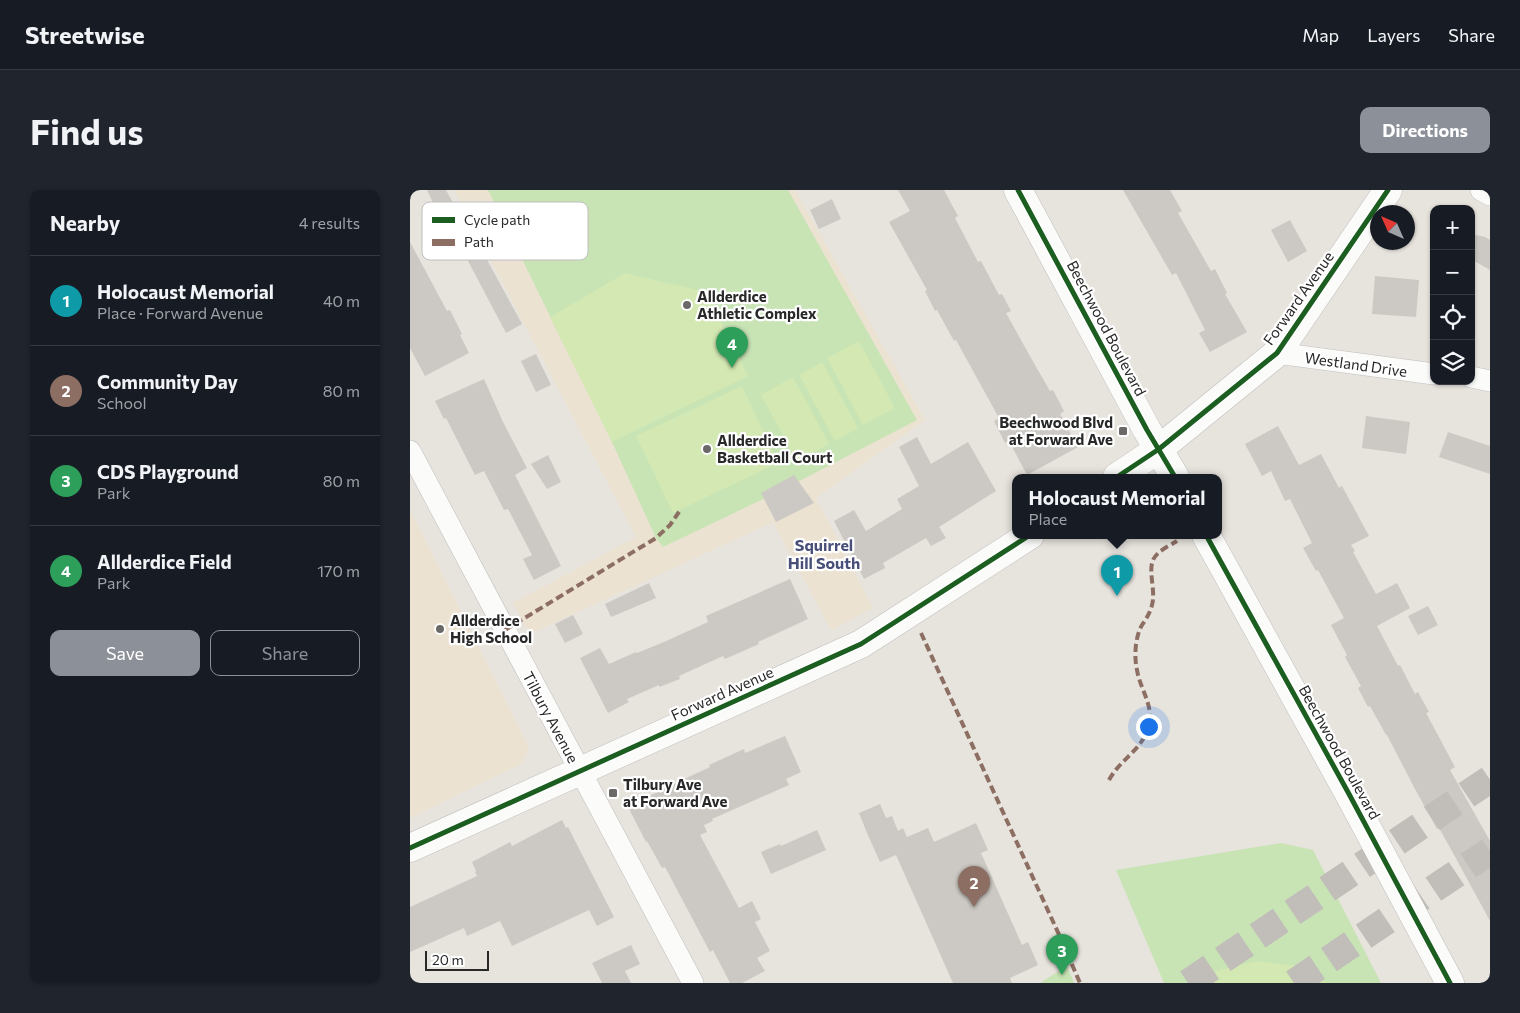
<!DOCTYPE html>
<html lang="en">
<head>
<meta charset="utf-8">
<style>
	:root { --surface:#171b24; --page:#20242c; --text:#f1f3f6; --muted:#9ea1a6; --line:#363941; --accent:#8c9099 }
	body { margin:0; font-family:Commissioner,sans-serif; background:var(--page); color:var(--text) }
	.controls { position:absolute; right:15px; top:15px; display:grid; overflow:hidden; border-radius:10px; box-shadow:0 1px 4px #0004 }
	.controls button { width:45px; height:45px; display:grid; place-items:center; padding:0; border:0; border-bottom:1px solid var(--line); background:var(--surface); color:var(--text); font:25px sans-serif }
	.compass { position:absolute; left:960px; top:15px; width:45px; height:45px; border-radius:50%; background:var(--surface); box-shadow:0 1px 4px #0004; rotate:315deg }
	.scale { position:absolute; left:15px; bottom:12px; width:64px; box-sizing:border-box; padding-left:5px; border:2px solid #282828; border-top:0; font-size:14px; line-height:18px; white-space:nowrap; color:#282828; -webkit-text-stroke:4px #fff; paint-order:stroke }
	.you { position:absolute; left:738px; top:536px; width:18px; height:18px; margin:-12px; border:4px solid #fff; border-radius:50%; background:#1a73e8; box-shadow:0 0 0 8px #1a73e833 }
	.badge { display:grid; place-items:center; width:32px; height:32px; border-radius:50%; background:var(--accent); color:#fff; font-size:16px; font-weight:700 }
	.pin { position:absolute; translate:-50% -41px; filter:drop-shadow(0 1px 2px #0008) }
	.pin::after { content:''; position:absolute; top:26px; width:18px; height:15px; background:inherit; clip-path:polygon(0 0,100% 0,50% 100%) }
	.popup { position:absolute; left:602px; top:284px; width:210px; height:65px; box-sizing:border-box; display:grid; place-content:center; border-radius:10px; background:var(--surface); filter:drop-shadow(0 1px 4px #0005); font-size:16px; white-space:nowrap; color:var(--muted) }
	.popup b { font-size:19px; color:var(--text) }
	.popup::after { content:''; position:absolute; left:50%; top:100%; margin-left:-10px; border:10px solid transparent; border-top-color:var(--surface) }
	.list { margin:0; padding:0; list-style:none }
	h2 { display:flex; justify-content:space-between; align-items:center; height:65px; margin:0; padding:0 20px; font-size:21px }
	h2 small { font-size:16px; font-weight:400; color:var(--muted) }
	.list li { display:grid; grid-template-columns:32px 1fr auto; gap:15px; align-items:center; box-sizing:border-box; height:90px; padding:0 20px; border-top:1px solid var(--line) }
	.list b { display:block; font-size:19px; white-space:nowrap }
	.list p { margin:0; font-size:16px; white-space:nowrap; color:var(--muted) }
	.list em { font-size:16px; font-style:normal; color:var(--muted) }
	.actions { display:flex; gap:10px; padding:15px 20px }
	.actions a { flex:1; padding:11px 0; border:1px solid var(--accent); border-radius:10px; text-align:center; font-size:18px; color:var(--accent) }
	.actions .main { background:var(--accent); color:#fff }
	.icon { flex:none; width:28px; height:28px; fill:none; stroke:currentColor; stroke-width:2; stroke-linecap:round; stroke-linejoin:round }
	.map { position:relative; flex:none; width:1080px; height:793px; overflow:hidden; border-radius:10px }
	header { display:flex; align-items:center; gap:30px; box-sizing:border-box; height:70px; padding:0 25px; background:var(--surface); border-bottom:1px solid var(--line) }
	header strong { font-size:24px }
	nav { display:flex; gap:28px; margin-inline-start:auto; font-size:18px }
	.intro { display:flex; align-items:center; justify-content:space-between; box-sizing:border-box; height:120px; padding:0 30px }
	h1 { margin:0; font-size:35px }
	.button { padding:12px 22px; border-radius:10px; background:var(--accent); color:#fff; font-size:18px; font-weight:700 }
	main { display:flex; gap:30px; padding:0 30px }
	aside { flex:1; background:var(--surface); border-radius:10px; box-shadow:0 1px 4px #0004 }
	.map>svg:first-child { display:block }
	.education { fill:#ebe2d1 }
	.green { fill:#c8e4b5 }
	.pitch { fill:#d3e8b2 }
	.building { fill:#ccc9c4 }
	.lines { fill:none; stroke-linecap:round; stroke-linejoin:round }
	.highway-tunnel { stroke:#c1beb9; stroke-width:28; stroke-dasharray:28 14; stroke-linecap:butt }
	.street-casing { stroke:#c0bfbf; stroke-width:22 }
	.secondary-casing { stroke:#c0bfbf; stroke-width:29 }
	.street { stroke:#fbfbfa; stroke-width:21 }
	.secondary { stroke:#fbfbfa; stroke-width:28 }
	.quiet { stroke:#8d6e63; stroke-width:4; stroke-dasharray:8 4; stroke-linecap:butt }
	.cycleway-casing { stroke:#fff; stroke-width:8 }
	.cycleway { stroke:#1b5e20; stroke-width:5 }
	.poi-dot { fill:#6b6967; stroke:#fff; stroke-width:2 }
	.labels { text-anchor:middle; dominant-baseline:central; stroke-width:4.5; stroke-linejoin:round; paint-order:stroke }
	.poi-label { font-size:15px; font-weight:bold; fill:#282828; stroke:#fff; text-anchor:start }
	.street-label { font-size:15px; fill:#282828; stroke:#fff }
	.neighbourhood-label { font-size:16px; font-weight:bold; fill:#48507a; stroke:#fff }
	.key { fill:#fff; stroke:#bebebe; stroke-width:1 }
	.key-label { font-size:14px; fill:#282828 }
</style>
</head>
<body>
<header>
<strong>Streetwise</strong>
<nav><a>Map</a><a>Layers</a><a>Share</a></nav>
</header>
<div class="intro"><h1>Find us</h1><a class="button">Directions</a></div>
<main>
<aside>
<h2>Nearby<small>4 results</small></h2>
<ul class="list">
<li><span class="badge" style="background:#0f9aa8">1</span><div><b>Holocaust Memorial</b><p>Place · Forward Avenue</p></div><em>40 m</em></li>
<li><span class="badge" style="background:#8d6e63">2</span><div><b>Community Day</b><p>School</p></div><em>80 m</em></li>
<li><span class="badge" style="background:#2e9e5b">3</span><div><b>CDS Playground</b><p>Park</p></div><em>80 m</em></li>
<li><span class="badge" style="background:#2e9e5b">4</span><div><b>Allderdice Field</b><p>Park</p></div><em>170 m</em></li>
</ul>
<div class="actions"><a class="main">Save</a><a>Share</a></div>
</aside>
<div class="map">
<svg width="1080" height="793" viewBox="0 0 1080 793">
	<rect width="100%" height="100%" fill="#e7e3dd"/>
	<g class="education">
		<polygon points="44,0 385,0 515,230 406,308 463,418 421,440 363,332 120,444 103,413 226,347"/>
		<polygon points="0,320 119,558 111,574 0,628"/>
	</g>
	<g class="green">
		<polygon points="78,0 378,0 507,230 372,300 253,357 246,348 202,252"/>
		<polygon points="871,653 903,660 971,793 754,793 706,680"/>
		<polygon points="657,776 664,793 630,793"/>
	</g>
	<g class="pitch">
		<polygon points="215,83 296,102 338,186 202,252 140,127"/>
		<polygon points="449,151 485,218 453,235 417,168"/>
		<polygon points="412,172 448,238 425,251 389,185"/>
		<polygon points="383,187 419,254 387,271 351,205"/>
		<polygon points="332,196 368,273 263,323 226,246"/>
		<polygon points="847,771 886,776 918,793 781,793 802,782"/>
	</g>
	<g class="building">
		<polygon points="17,0 36,0 43,13 27,21"/>
		<polygon points="488,0 534,0 548,26 545,28 568,72 571,71 589,105 592,104 601,121 596,123 621,168 640,201 643,200 654,221 650,224 668,257 617,285 599,251 595,253 584,231 589,228 546,150 544,151 527,120 525,121 515,101 517,100 479,32 500,21"/>
		<polygon points="713,0 760,0 772,21 768,23 801,81 805,79 817,103 815,104 837,142 800,162 789,143 795,140 766,83 762,85"/>
		<polygon points="422,9 431,29 409,39 400,20"/>
		<polygon points="880,30 897,61 878,72 861,40"/>
		<polygon points="63,44 112,134 96,143 48,52"/>
		<polygon points="1061,44 1075,47 1080,50 1080,80 1061,69"/>
		<polygon points="0,52 37,121 40,120 52,144 50,145 59,163 15,186 0,158"/>
		<polygon points="965,86 1009,90 1006,127 962,124"/>
		<polygon points="126,164 141,195 126,202 111,171"/>
		<polygon points="74,189 93,232 117,278 105,285 151,376 124,390 113,369 122,365 98,319 94,320 74,281 65,285 36,228 34,229 25,211"/>
		<polygon points="956,226 1000,232 996,264 952,258"/>
		<polygon points="868,236 889,275 911,264 929,298 932,296 959,346 941,355 945,361 943,362 966,404 987,393 1000,418 967,436 988,476 990,475 1005,504 1008,502 1019,522 1016,523 1045,577 1040,580 1080,651 1080,731 1043,663 1029,638 1027,639 1005,599 977,545 976,545 960,516 958,517 948,498 951,496 935,467 937,465 921,435 934,428 908,380 906,381 893,358 902,353 880,309 875,311 861,281 852,286 835,254"/>
		<polygon points="1038,242 1080,256 1080,284 1029,267"/>
		<polygon points="507,247 521,274 558,252 586,301 529,337 536,348 521,356 516,348 473,373 475,378 454,389 424,331 444,320 456,341 492,319 487,309 509,296 489,257"/>
		<polygon points="138,265 151,292 137,299 121,274"/>
		<polygon points="384,285 404,313 366,332 351,303"/>
		<polygon points="380,389 398,429 348,452 349,454 315,469 313,466 269,486 270,489 249,497 249,495 217,509 219,512 198,523 170,468 190,458 199,474 226,462 227,463 254,452 298,432 296,426"/>
		<polygon points="239,393 246,408 201,427 195,414"/>
		<polygon points="1018,416 1028,435 1008,445 998,426"/>
		<polygon points="163,425 173,444 155,453 145,434"/>
		<polygon points="375,546 391,582 376,589 379,595 302,629 303,631 294,635 297,642 290,645 329,718 342,711 351,729 345,732 360,761 347,768 355,781 332,793 320,793 303,760 300,762 255,677 252,678 237,651 236,652 218,617 257,597 300,577 299,575 334,559 335,563"/>
		<polygon points="470,614 476,628 482,626 488,641 493,638 497,647 518,638 524,652 566,633 578,660 571,663 612,755 618,752 628,775 600,788 602,793 543,793 486,665 470,672 457,643 449,623"/>
		<polygon points="152,630 156,638 158,637 204,727 187,736 179,720 102,756 90,731 57,746 54,738 0,762 0,717 67,686 65,682 66,681 62,672 100,652 102,656"/>
		<polygon points="407,640 416,660 361,684 351,662 370,654 371,656"/>
		<polygon points="221,755 230,774 215,781 221,793 192,793 182,773"/>
	</g>
	<g class="lines">
		<g class="highway-tunnel">
			<polyline points="778,793 1080,589"/>
			<polyline points="884,793 1080,661"/>
		</g>
		<defs>
			<g id="street">
				<polyline points="1071,0 1080,5"/>
				<polyline points="867,163 1024,184"/>
				<polyline points="1061,187 1080,191"/>
				<polyline points="0,261 283,793"/>
			</g>
			<g id="secondary">
				<polyline points="608,0 737,240 765,287"/>
				<polyline points="707,287 749,259 867,163 978,0"/>
				<polyline points="796,345 939,604 1040,793"/>
				<polyline points="0,658 451,454 620,345"/>
			</g>
		</defs>
		<use href="#street" class="street-casing"/>
		<use href="#secondary" class="secondary-casing"/>
		<use href="#street" class="street"/>
		<use href="#secondary" class="secondary"/>
		<g class="quiet">
			<polyline points="95,440 246,348 260,335 271,319"/>
			<polyline points="511,443 651,749"/>
			<path d="M699,590C711,568 733,560 739,535C744,516 730,499 727,480C724,467 725,447 732,435C736,429 740,423 742,415C746,401 738,382 743,370C747,361 759,356 767,351"/>
			<polyline points="657,763 670,793"/>
		</g>
		<defs>
			<g id="cycleway">
				<polyline points="608,0 737,240 765,287"/>
				<polyline points="707,287 749,259 867,163 978,0"/>
				<polyline points="796,345 939,604 1040,793"/>
				<polyline points="0,658 451,454 620,345"/>
			</g>
		</defs>
		<use href="#cycleway" class="cycleway-casing"/>
		<use href="#cycleway" class="cycleway"/>
	</g>
	<g class="poi-dot">
		<circle cx="277" cy="115" r="5"/>
		<rect x="708" y="236" width="10" height="10" rx="2.5"/>
		<circle cx="297" cy="259" r="5"/>
		<circle cx="30" cy="439" r="5"/>
		<rect x="198" y="598" width="10" height="10" rx="2.5"/>
	</g>
	<g class="labels">
		<g class="poi-label">
			<text x="287" y="106">Allderdice<tspan x="287" dy="17">Athletic Complex</tspan></text>
			<text x="703" y="232" text-anchor="end">Beechwood Blvd<tspan x="703" dy="17">at Forward Ave</tspan></text>
			<text x="307" y="250">Allderdice<tspan x="307" dy="17">Basketball Court</tspan></text>
			<text x="40" y="430">Allderdice<tspan x="40" dy="17">High School</tspan></text>
			<text x="213" y="594">Tilbury Ave<tspan x="213" dy="17">at Forward Ave</tspan></text>
		</g>
		<g class="street-label">
			<text transform="translate(888 108) rotate(-55)">Forward Avenue</text>
			<text transform="translate(697 138) rotate(62)">Beechwood Boulevard</text>
			<text transform="translate(946 174) rotate(8)">Westland Drive</text>
			<text transform="translate(312 503) rotate(-24)">Forward Avenue</text>
			<text transform="translate(141 527) rotate(62)">Tilbury Avenue</text>
			<text transform="translate(930 562) rotate(61)">Beechwood Boulevard</text>
		</g>
		<g class="neighbourhood-label">
			<text x="414" y="354">Squirrel<tspan x="414" dy="18">Hill South</tspan></text>
		</g>
	</g>
	<rect x="12" y="12" width="166" height="58" rx="8" class="key"/>
	<rect x="22" y="27" width="23" height="6" fill="#1b5e20"/>
	<rect x="22" y="49" width="23" height="7" fill="#8d6e63"/>
	<g class="key-label">
		<text x="54" y="35">Cycle path</text>
		<text x="54" y="57">Path</text>
	</g>
</svg>
<div class="controls">
<button>+</button>
<button>−</button>
<button><svg class="icon" aria-label="locate" viewBox="0 0 24 24"><circle cx="12" cy="12" r="6"/><path d="M12 2v4M12 18v4M2 12h4M18 12h4"/></svg></button>
<button><svg class="icon" aria-label="layers" viewBox="0 0 24 24"><path d="M12 4l9 5-9 5-9-5zM3 14l9 5 9-5"/></svg></button>
</div>
<svg class="compass" viewBox="-18 -18 36 36"><path d="M0-13l5 13h-10z" fill="#e53935"/><path d="M0 13l5-13h-10z" fill="#9ea1a6"/></svg>
<div class="scale">20 m</div>
<div class="you"></div>
<div class="pin badge" style="left:707px;top:406px;background:#0f9aa8">1</div>
<div class="popup"><b>Holocaust Memorial</b>Place</div>
<div class="pin badge" style="left:564px;top:717px;background:#8d6e63">2</div>
<div class="pin badge" style="left:652px;top:785px;background:#2e9e5b">3</div>
<div class="pin badge" style="left:322px;top:178px;background:#2e9e5b">4</div>
</div>
</main>
</body>
</html>
